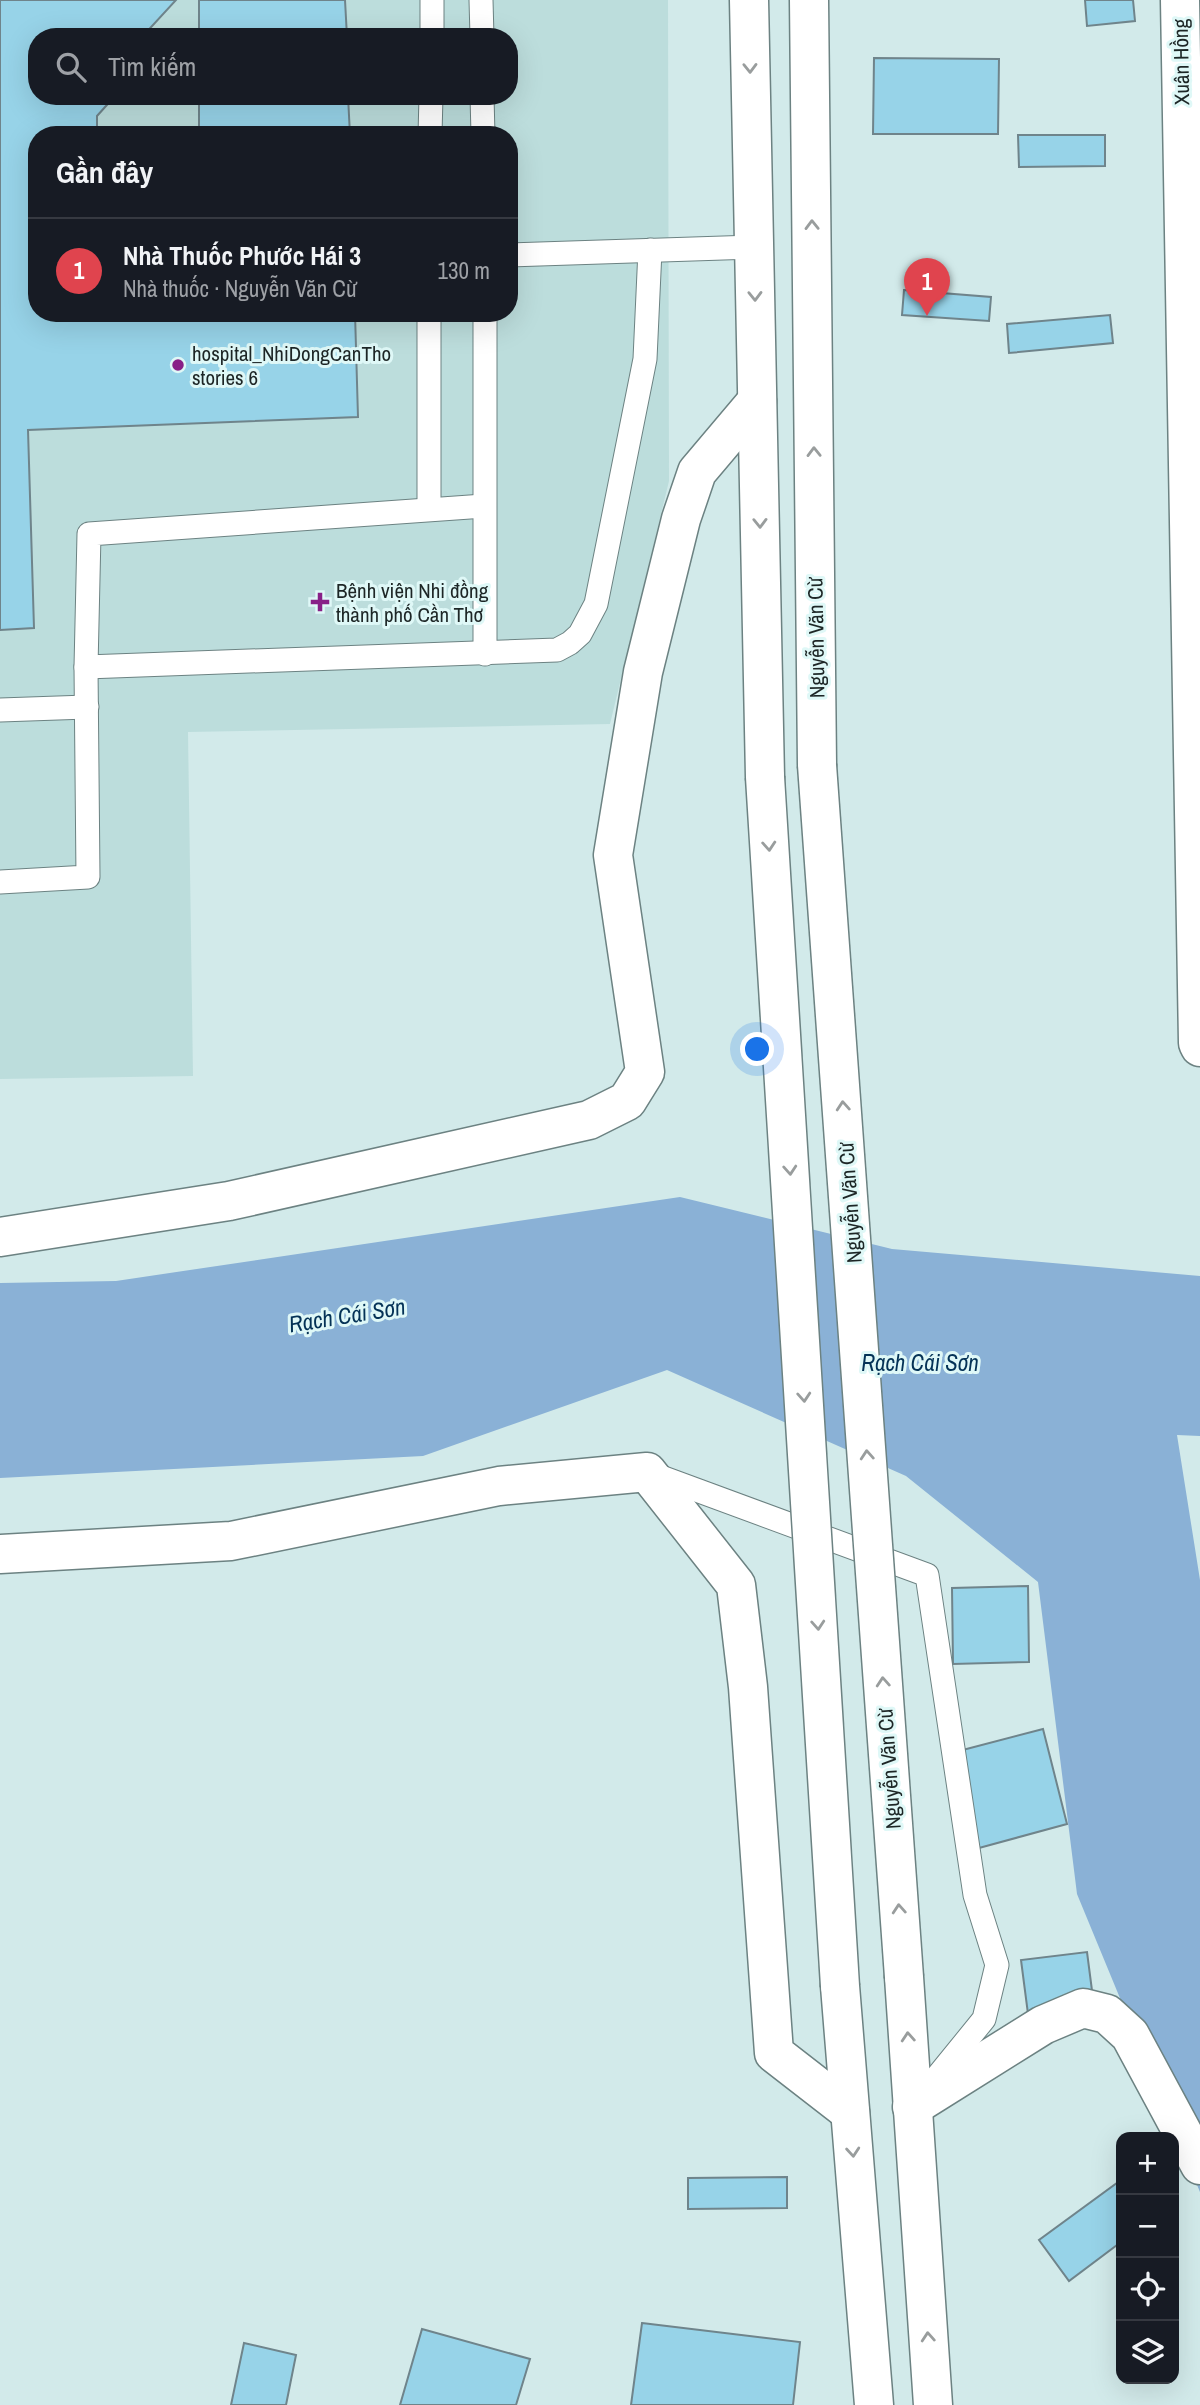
<!DOCTYPE html>
<html lang="vi">
<head>
<meta charset="utf-8">
<style>
	:root { --surface:#171b24; --page:#20242c; --text:#f1f3f6; --muted:#9ea1a6; --line:#363941; --accent:#c294c4 }
	body { margin:0; font-family:"Archivo Narrow",sans-serif; background:var(--page); color:var(--text) }
	.controls { position:absolute; right:21px; bottom:21px; display:grid; overflow:hidden; border-radius:14px; box-shadow:0 7px 28px #0002 }
	.controls button { width:63px; height:63px; display:grid; place-items:center; padding:0; border:0; border-bottom:2px solid var(--line); background:var(--surface); color:var(--text); font:35px sans-serif }
	.you { position:absolute; left:758px; top:1050px; width:24px; height:24px; margin:-18px; border:5px solid #fff; border-radius:50%; background:#1a73e8; box-shadow:0 0 0 10px #1a73e833 }
	.badge { display:grid; place-items:center; width:46px; height:46px; border-radius:50%; background:var(--accent); color:#fff; font-size:23px; font-weight:700 }
	.pin { position:absolute; translate:-50% -58px; filter:drop-shadow(0 2px 4px #0008) }
	.pin::after { content:''; position:absolute; top:37px; width:24px; height:21px; background:inherit; clip-path:polygon(0 0,100% 0,50% 100%) }
	.list { margin:0; padding:0; list-style:none }
	h2 { display:flex; justify-content:space-between; align-items:center; height:91px; margin:0; padding:0 28px; font-size:30px }
	h2 small { font-size:23px; font-weight:400; color:var(--muted) }
	.list li { display:grid; grid-template-columns:46px 1fr auto; gap:21px; align-items:center; box-sizing:border-box; height:105px; padding:0 28px; border-top:2px solid var(--line) }
	.list b { display:block; font-size:26px; white-space:nowrap }
	.list p { margin:0; font-size:23px; white-space:nowrap; color:var(--muted) }
	.list em { font-size:23px; font-style:normal; color:var(--muted) }
	.icon { flex:none; width:38px; height:38px; fill:none; stroke:currentColor; stroke-width:2; stroke-linecap:round; stroke-linejoin:round }
	.map { position:relative; flex:none; width:1200px; height:2405px; overflow:hidden }
	.search { position:absolute; background:var(--surface); box-shadow:0 7px 28px #0002; left:28px; top:28px; width:490px; height:77px; display:flex; align-items:center; gap:18px; box-sizing:border-box; padding:0 24px; border-radius:28px; color:var(--muted); font-size:26px }
	.panel { position:absolute; background:var(--surface); box-shadow:0 7px 28px #0002; left:28px; top:126px; width:490px; height:196px; border-radius:28px }
	.map>svg:first-child { display:block }
	.built { fill:#bcdddc; fill-rule:evenodd }
	.water { fill:#8ab1d6 }
	.building { fill:#97d3e8; stroke:#6f848b; stroke-width:2 }
	.lines { fill:none; stroke-linecap:round; stroke-linejoin:round }
	.lane-casing { stroke:#6c8282; stroke-width:25 }
	.street-casing { stroke:#6c8282; stroke-width:41 }
	.secondary-casing { stroke:#6c8282; stroke-width:41 }
	.lane { stroke:#fff; stroke-width:23 }
	.street { stroke:#fff; stroke-width:38 }
	.secondary { stroke:#fff; stroke-width:38 }
	.secondary-bridge-casing { stroke:#6c8282; stroke-width:41; stroke-linecap:butt }
	.secondary-bridge { stroke:#fff; stroke-width:38 }
	.oneway { stroke:#999d9d }
	.poi-dot { fill:#882087; stroke:#dff8f7; stroke-width:2.5 }
	.labels { text-anchor:middle; dominant-baseline:central; stroke-width:6; stroke-linejoin:round; paint-order:stroke }
	.street-label { font-size:21px; fill:#1d2626; stroke:#dff8f7 }
	.poi-label { font-size:21px; fill:#1d2626; stroke:#dff8f7; text-anchor:start }
	.water-label { font-size:23px; font-style:italic; fill:#043256; stroke:#dff8f7 }
</style>
</head>
<body>
<div class="map">
<svg width="1200" height="2405" viewBox="0 0 1200 2405">
	<rect width="100%" height="100%" fill="#d2eaea"/>
	<path class="built" d="M0,0H668L669,481L610,724L188,732L193,1076L0,1079ZM37,37H509V96H37ZM37,135H509V313H37Z"/>
	<polygon class="water" points="680,1197 892,1249 1200,1276 1200,1436 1177,1435 1200,1580 1200,2192 1077,1894 1038,1582 906,1476 667,1370 423,1456 0,1478 0,1283 116,1281"/>
	<g class="building">
		<polygon points="0,0 176,0 142,37 37,37 37,96 115,96 97,116 97,135 37,135 37,313 355,313 358,417 28,430 34,628 0,630"/>
		<polygon points="199,0 345,0 347,37 199,37"/>
		<polygon points="1085,0 1133,0 1135,21 1087,26"/>
		<polygon points="874,58 999,59 998,134 873,134"/>
		<polygon points="199,96 348,96 350,135 199,135"/>
		<polygon points="1018,135 1105,135 1105,166 1019,167"/>
		<polygon points="904,290 991,297 989,321 902,315"/>
		<polygon points="1110,315 1113,343 1009,353 1007,324"/>
		<polygon points="1028,1586 1029,1662 953,1664 952,1588"/>
		<polygon points="1043,1729 1067,1824 979,1848 955,1752"/>
		<polygon points="1087,1952 1094,2006 1028,2014 1021,1960"/>
		<polygon points="787,2177 787,2208 688,2209 688,2178"/>
		<polygon points="1121,2180 1121,2242 1069,2281 1039,2240"/>
		<polygon points="642,2323 800,2342 793,2405 631,2405"/>
		<polygon points="422,2329 530,2359 516,2405 400,2405"/>
		<polygon points="244,2343 296,2355 286,2405 231,2405"/>
	</g>
	<g class="lines">
		<defs>
			<g id="lane">
				<polyline points="481,0 482,37"/>
				<polyline points="432,37 432,0"/>
				<polyline points="482,96 483,135"/>
				<polyline points="430,135 431,96"/>
				<polyline points="509,255 754,247"/>
				<polyline points="429,313 429,509"/>
				<polyline points="485,313 485,654"/>
				<polyline points="86,667 557,650 570,643 580,634 596,604 645,359 650,250"/>
				<polyline points="0,710 87,707"/>
				<polyline points="0,882 88,877 86,667 89,534 484,506"/>
				<polyline points="653,1474 927,1575 975,1895 997,1965 984,2019 932,2083"/>
			</g>
			<g id="street">
				<polyline points="1180,0 1198,1043 1200,1047"/>
				<polyline points="0,1237 229,1201 589,1120 627,1101 645,1072 613,855 643,672 681,519 697,472 757,401"/>
				<polyline points="0,1554 231,1541 499,1486 647,1472 736,1585 748,1687 774,2053 850,2112"/>
				<polyline points="912,2107 1043,2025 1083,2008 1107,2014 1130,2035 1200,2165"/>
			</g>
			<g id="secondary">
				<polyline points="749,0 765,777"/>
				<polyline points="809,0 817,765"/>
				<polyline points="904,1977 933,2405"/>
				<polyline points="840,1986 874,2405"/>
			</g>
		</defs>
		<use href="#lane" class="lane-casing"/>
		<use href="#street" class="street-casing"/>
		<use href="#secondary" class="secondary-casing"/>
		<use href="#lane" class="lane"/>
		<use href="#street" class="street"/>
		<use href="#secondary" class="secondary"/>
		<defs>
			<g id="secondary-bridge">
				<polyline points="817,765 904,1977"/>
				<polyline points="765,777 840,1986"/>
			</g>
		</defs>
		<use href="#secondary-bridge" class="secondary-bridge-casing"/>
		<use href="#secondary-bridge" class="secondary-bridge"/>
	</g>
	<defs><path id="oneway-chevron" d="M-2-3.5L2.5 0L-2 3.5" fill="none" stroke-width="1.6" stroke-linecap="round" stroke-linejoin="round" transform="scale(1.75)"/></defs>
	<g class="oneway">
		<use href="#oneway-chevron" transform="translate(750 68) rotate(89)"/>
		<use href="#oneway-chevron" transform="translate(812 225) rotate(-91)"/>
		<use href="#oneway-chevron" transform="translate(755 296) rotate(89)"/>
		<use href="#oneway-chevron" transform="translate(814 452) rotate(-91)"/>
		<use href="#oneway-chevron" transform="translate(760 523) rotate(89)"/>
		<use href="#oneway-chevron" transform="translate(769 846) rotate(86)"/>
		<use href="#oneway-chevron" transform="translate(843 1106) rotate(-94)"/>
		<use href="#oneway-chevron" transform="translate(790 1170) rotate(86)"/>
		<use href="#oneway-chevron" transform="translate(804 1397) rotate(86)"/>
		<use href="#oneway-chevron" transform="translate(867 1455) rotate(-94)"/>
		<use href="#oneway-chevron" transform="translate(818 1625) rotate(86)"/>
		<use href="#oneway-chevron" transform="translate(883 1682) rotate(-94)"/>
		<use href="#oneway-chevron" transform="translate(899 1909) rotate(-94)"/>
		<use href="#oneway-chevron" transform="translate(908 2037) rotate(-94)"/>
		<use href="#oneway-chevron" transform="translate(853 2152) rotate(85)"/>
		<use href="#oneway-chevron" transform="translate(928 2337) rotate(-94)"/>
	</g>
	<g class="poi-dot">
		<circle cx="178" cy="365" r="7"/>
		<path d="M316.5 591.5h7v7h7v7h-7v7h-7v-7h-7v-7h7z"/>
	</g>
	<g class="labels">
		<g class="street-label">
			<text transform="translate(1181 62) rotate(-91)">Xuân Hồng</text>
			<text transform="translate(816 638) rotate(-91)">Nguyễn Văn Cừ</text>
			<text transform="translate(850 1203) rotate(-94)">Nguyễn Văn Cừ</text>
			<text transform="translate(889 1769) rotate(-94)">Nguyễn Văn Cừ</text>
		</g>
		<g class="poi-label">
			<text x="192" y="353">hospital_NhiDongCanTho<tspan x="192" dy="24">stories 6</tspan></text>
			<text x="336" y="590">Bệnh viện Nhi đồng<tspan x="336" dy="24">thành phố Cần Thơ</tspan></text>
		</g>
		<g class="water-label">
			<text transform="translate(347 1315) rotate(-9)">Rạch Cái Sơn</text>
			<text x="920" y="1362">Rạch Cái Sơn</text>
		</g>
	</g>
</svg>
<div class="controls">
<button>+</button>
<button>−</button>
<button><svg class="icon" aria-label="locate" viewBox="0 0 24 24"><circle cx="12" cy="12" r="6"/><path d="M12 2v4M12 18v4M2 12h4M18 12h4"/></svg></button>
<button><svg class="icon" aria-label="layers" viewBox="0 0 24 24"><path d="M12 4l9 5-9 5-9-5zM3 14l9 5 9-5"/></svg></button>
</div>
<div class="you"></div>
<div class="pin badge" style="left:927px;top:316px;background:#e0444e">1</div>
<div class="search"><svg class="icon" aria-label="search" viewBox="0 0 24 24"><circle cx="10" cy="10" r="6"/><path d="M15 15l6 6"/></svg>Tìm kiếm</div>
<section class="panel">
<h2>Gần đây<small></small></h2>
<ul class="list">
<li><span class="badge" style="background:#e0444e">1</span><div><b>Nhà Thuốc Phước Hái 3</b><p>Nhà thuốc · Nguyễn Văn Cừ</p></div><em>130 m</em></li>
</ul>
</section>
</div>
</body>
</html>
